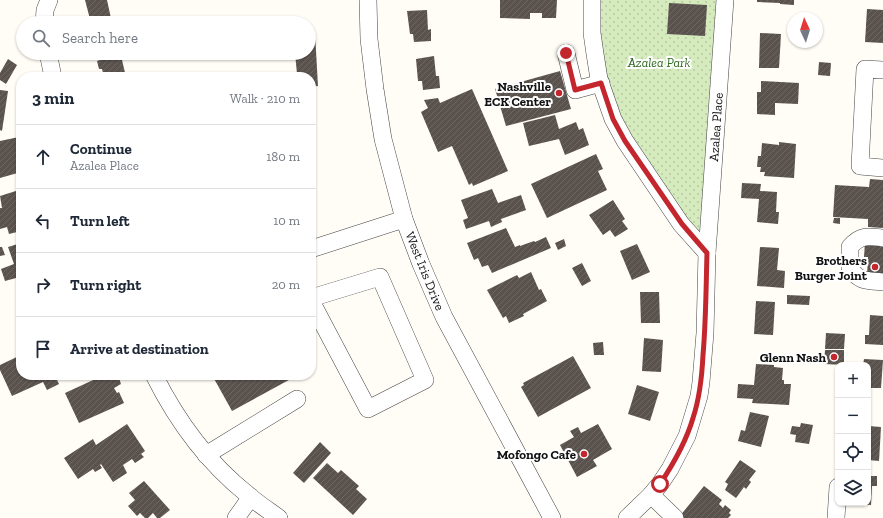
<!DOCTYPE html>
<html lang="en">
<head>
<meta charset="utf-8">
<style>
	:root { --surface:#fff; --page:#f6f6f7; --text:#1f2937; --muted:#747a83; --line:#e0e1e3 }
	body { margin:0; font-family:"Zilla Slab",serif; background:var(--page); color:var(--text) }
	.controls { position:absolute; right:12px; bottom:12px; display:grid; overflow:hidden; border-radius:8px; box-shadow:0 1px 3px #0004 }
	.controls button { width:36px; height:36px; display:grid; place-items:center; padding:0; border:0; border-bottom:1px solid var(--line); background:var(--surface); color:var(--text); font:20px sans-serif }
	.compass { position:absolute; left:787px; top:12px; width:36px; height:36px; border-radius:50%; background:var(--surface); box-shadow:0 1px 3px #0004; rotate:356deg }
	.stop { position:absolute; width:12px; height:12px; margin:-9px; border:3px solid #c4262e; border-radius:50%; background:#fff }
	.stop.end { background:#c4262e; border-color:#fff; box-shadow:0 1px 4px #0008 }
	.list { margin:0; padding:0; list-style:none }
	h2 { display:flex; justify-content:space-between; align-items:center; height:52px; margin:0; padding:0 16px; font-size:17px }
	h2 small { font-size:13px; font-weight:400; color:var(--muted) }
	.list li { display:grid; grid-template-columns:26px 1fr auto; gap:12px; align-items:center; box-sizing:border-box; height:64px; padding:0 16px; border-top:1px solid var(--line) }
	.list b { display:block; font-size:15px; white-space:nowrap }
	.list p { margin:0; font-size:13px; white-space:nowrap; color:var(--muted) }
	.list em { font-size:13px; font-style:normal; color:var(--muted) }
	.icon { flex:none; width:22px; height:22px; fill:none; stroke:currentColor; stroke-width:2; stroke-linecap:round; stroke-linejoin:round }
	.map { position:relative; flex:none; width:883px; height:518px; overflow:hidden }
	.search { position:absolute; background:var(--surface); box-shadow:0 1px 3px #0004; left:16px; top:16px; width:300px; height:44px; display:flex; align-items:center; gap:10px; box-sizing:border-box; padding:0 14px; border-radius:22px; color:var(--muted); font-size:15px }
	.panel { position:absolute; background:var(--surface); box-shadow:0 1px 3px #0004; left:16px; top:72px; width:300px; height:308px; border-radius:16px }
	.map>svg:first-child { display:block }
	.park { fill:url(#park-dots) }
	.building { fill:url(#building-hatch) }
	.lines { fill:none; stroke-linecap:round; stroke-linejoin:round }
	.minor-casing { stroke:#444; stroke-width:18 }
	.minor { stroke:#fff; stroke-width:17 }
	.route { stroke:#c4262e; stroke-width:5 }
	.poi-dot { fill:#c4262e; stroke:#fff; stroke-width:1.5 }
	.labels { text-anchor:middle; dominant-baseline:central; stroke-width:4; stroke-linejoin:round; paint-order:stroke }
	.park-label { font-size:13px; font-style:italic; fill:#2f6b1f; stroke:#fff }
	.poi-label { font-size:13px; font-weight:bold; fill:#111; stroke:#fff; text-anchor:end }
	.street-label { font-size:13px; fill:#111; stroke:#fff }
</style>
</head>
<body>
<div class="map">
<svg width="883" height="518" viewBox="0 0 883 518">
	<defs>
		<pattern id="park-dots" width="8" height="8" patternUnits="userSpaceOnUse"><rect width="8" height="8" fill="#d5ebbd"/><path d="M2 2h.1M6 6h.1" fill="none" stroke="#b6c8a1" stroke-width="1.8" stroke-linecap="round"/></pattern>
		<pattern id="building-hatch" width="6" height="6" patternUnits="userSpaceOnUse"><rect width="6" height="6" fill="#5a524d"/><path d="M-1 1l2-2M0 6l6-6M5 7l2-2" fill="none" stroke="#6d6662"/></pattern>
	</defs>
	<rect width="100%" height="100%" fill="#fffdf5"/>
	<polygon class="park" points="592,0 725,0 707,253 613,119"/>
	<g class="building">
		<polygon points="85,0 107,0 112,23 91,23"/>
		<polygon points="500,0 557,0 556,18 542,18 542,13 530,13 530,19 500,18"/>
		<polygon points="757,0 794,0 794,5 780,4 780,3 757,2"/>
		<polygon points="669,3 707,5 705,36 667,34"/>
		<polygon points="867,9 883,10 883,43 865,42"/>
		<polygon points="427,10 428,30 431,29 431,41 414,42 413,34 410,34 407,11"/>
		<polygon points="309,33 315,33 318,86 311,87 311,77 302,77 302,74 297,74 295,53 309,53"/>
		<polygon points="760,33 781,34 779,68 759,68"/>
		<polygon points="98,53 143,53 144,55 122,60 126,77 104,77 102,69 99,69 97,61 100,60"/>
		<polygon points="434,56 436,76 439,76 440,88 423,90 422,81 418,81 416,59"/>
		<polygon points="8,59 17,65 6,84 0,80 0,73"/>
		<polygon points="819,62 831,63 830,76 818,75"/>
		<polygon points="560,71 571,109 506,126 495,89"/>
		<polygon points="761,81 799,83 798,104 775,103 775,115 757,114 757,92 761,92"/>
		<polygon points="472,89 508,171 473,186 472,183 469,185 452,146 438,152 421,112 428,108 424,100 438,98 440,103"/>
		<polygon points="0,90 8,91 2,131 0,130"/>
		<polygon points="555,115 559,129 576,122 579,130 583,128 589,145 565,155 559,139 529,146 523,123"/>
		<polygon points="19,137 21,146 21,172 0,178 0,141"/>
		<polygon points="779,142 796,144 794,178 764,176 765,172 760,172 761,167 757,167 758,156 761,156 762,143 779,145"/>
		<polygon points="596,154 603,169 598,171 607,190 547,218 531,184"/>
		<polygon points="870,179 883,180 883,228 868,227 868,219 833,217 835,185 869,187"/>
		<polygon points="742,183 761,184 760,191 777,192 776,212 779,212 778,224 757,222 759,199 741,198"/>
		<polygon points="492,189 498,203 521,195 526,210 501,219 502,222 491,227 489,221 466,229 463,220 468,218 461,200"/>
		<polygon points="19,190 21,198 21,231 9,234 7,227 0,229 0,208 2,208 0,196"/>
		<polygon points="613,200 625,219 622,221 628,229 615,237 610,230 603,235 589,215"/>
		<polygon points="834,218 840,218 840,224 833,223"/>
		<polygon points="506,228 515,247 520,245 520,246 534,241 535,242 546,237 551,248 492,273 488,265 482,267 478,258 474,260 467,243"/>
		<polygon points="564,239 566,246 558,250 555,243"/>
		<polygon points="865,242 883,243 883,277 867,276 868,257 864,257"/>
		<polygon points="21,243 21,286 19,287 16,278 5,281 1,269 14,264 8,247"/>
		<polygon points="637,244 650,272 632,280 620,251"/>
		<polygon points="0,247 2,247 5,255 0,256"/>
		<polygon points="760,247 779,248 777,270 785,271 784,288 757,286"/>
		<polygon points="582,263 591,281 582,286 572,268"/>
		<polygon points="531,272 539,290 541,289 547,301 523,314 524,316 509,323 506,316 503,318 487,290 517,275 519,278"/>
		<polygon points="640,292 659,292 660,323 641,323"/>
		<polygon points="787,295 810,296 809,305 787,304"/>
		<polygon points="756,301 775,302 773,335 754,334"/>
		<polygon points="870,315 883,316 883,345 865,344 865,335 869,335"/>
		<polygon points="826,333 845,334 844,349 825,349"/>
		<polygon points="644,338 663,340 661,372 642,371"/>
		<polygon points="603,342 604,355 594,355 593,343"/>
		<polygon points="825,350 844,350 844,365 824,364"/>
		<polygon points="21,355 21,375 59,375 55,376 59,384 47,390 43,382 12,396 0,370 0,365"/>
		<polygon points="573,356 591,388 538,417 521,387 524,385 523,383"/>
		<polygon points="864,359 883,360 881,388 868,388 868,365 863,365"/>
		<polygon points="756,364 774,365 774,367 783,368 782,380 784,380 784,384 791,384 789,405 752,403 753,399 737,398 738,384 754,385"/>
		<polygon points="104,375 118,375 121,384 114,388 117,393 119,392 124,403 79,423 65,393"/>
		<polygon points="212,375 298,375 232,411"/>
		<polygon points="637,385 659,392 650,421 628,414"/>
		<polygon points="750,412 769,416 761,447 738,441 741,430 745,431"/>
		<polygon points="801,423 813,425 809,444 795,442 796,435 790,434 792,426 800,427"/>
		<polygon points="127,424 145,451 141,454 144,457 135,463 132,459 123,465 127,473 113,482 101,464 100,465 102,468 95,472 93,469 78,479 64,458 93,439 96,445"/>
		<polygon points="598,424 612,449 593,460 597,466 577,477 560,445 574,437 570,431 578,427 581,433"/>
		<polygon points="868,426 881,427 879,461 868,460"/>
		<polygon points="320,442 331,453 304,483 293,473"/>
		<polygon points="740,460 756,471 749,480 751,482 746,489 744,487 736,498 725,490 728,484 725,482"/>
		<polygon points="327,463 338,473 341,470 359,486 356,489 367,499 353,515 313,478"/>
		<polygon points="868,476 877,476 877,486 872,486 871,505 851,504 851,503 868,503"/>
		<polygon points="144,481 170,510 160,518 157,518 153,513 148,518 145,518 140,513 137,516 128,506 135,500 129,493"/>
		<polygon points="704,486 722,500 719,504 723,508 725,505 731,510 729,513 731,515 728,518 682,518 680,516"/>
	</g>
	<g class="lines">
		<defs>
			<g id="minor">
				<polyline points="368,0 369,39 375,89 383,139 404,219 421,264 444,317 552,518"/>
				<polyline points="592,0 592,33 595,54 599,79 613,119 625,141 681,224 707,253"/>
				<polyline points="44,23 45,10 49,0"/>
				<polyline points="48,53 53,77"/>
				<polyline points="566,53 575,90 601,83"/>
				<polyline points="883,70 865,69 860,166 883,168"/>
				<path d="M883,238C868,236 860,235 850,247V269C862,283 866,280 883,282"/>
				<polyline points="311,249 404,219"/>
				<polyline points="311,298 380,277 425,380 368,409 311,301"/>
				<path d="M154,375C177,421 207,462 247,494C257,503 268,510 279,518"/>
				<polyline points="206,455 297,399"/>
				<polyline points="651,495 675,518"/>
				<polyline points="236,518 251,497"/>
				<polyline points="627,518 651,495 660,484 670,469 687,436 699,396 701,382 705,333 707,253 725,0"/>
				<polyline points="836,518 838,487"/>
			</g>
		</defs>
		<use href="#minor" class="minor-casing"/>
		<use href="#minor" class="minor"/>
	</g>
	<g class="lines">
		<path class="route" d="M566,53L575,90L601,83L613,119L625,141L682,224L707,253C706,287 706,321 703,355C702,376 700,397 693,418C686,442 674,463 660,484"/>
	</g>
	<g class="poi-dot">
		<circle cx="559" cy="93" r="4"/>
		<circle cx="875" cy="267" r="4"/>
		<circle cx="834" cy="357" r="4"/>
		<circle cx="584" cy="454" r="4"/>
	</g>
	<g class="labels">
		<g class="park-label">
			<text x="659" y="62">Azalea Park</text>
		</g>
		<g class="poi-label">
			<text x="551" y="86">Nashville<tspan x="551" dy="15">ECK Center</tspan></text>
			<text x="867" y="260">Brothers<tspan x="867" dy="15">Burger Joint</tspan></text>
			<text x="826" y="357">Glenn Nash</text>
			<text x="576" y="454">Mofongo Cafe</text>
		</g>
		<g class="street-label">
			<text transform="translate(716 127) rotate(-86)">Azalea Place</text>
			<text transform="translate(425 271) rotate(68)">West Iris Drive</text>
		</g>
	</g>
</svg>
<div class="controls">
<button>+</button>
<button>−</button>
<button><svg class="icon" aria-label="locate" viewBox="0 0 24 24"><circle cx="12" cy="12" r="6"/><path d="M12 2v4M12 18v4M2 12h4M18 12h4"/></svg></button>
<button><svg class="icon" aria-label="layers" viewBox="0 0 24 24"><path d="M12 4l9 5-9 5-9-5zM3 14l9 5 9-5"/></svg></button>
</div>
<svg class="compass" viewBox="-18 -18 36 36"><path d="M0-13l5 13h-10z" fill="#e53935"/><path d="M0 13l5-13h-10z" fill="#747a83"/></svg>
<div class="stop" style="left:660px;top:484px"></div>
<div class="stop end" style="left:566px;top:53px"></div>
<div class="search"><svg class="icon" aria-label="search" viewBox="0 0 24 24"><circle cx="10" cy="10" r="6"/><path d="M15 15l6 6"/></svg>Search here</div>
<section class="panel">
<h2>3 min<small>Walk · 210 m</small></h2>
<ul class="list">
<li><svg class="icon" aria-label="ahead" viewBox="0 0 24 24"><path d="M12 20V5M6 11l6-6 6 6"/></svg><div><b>Continue</b><p>Azalea Place</p></div><em>180 m</em></li>
<li><svg class="icon" aria-label="left" viewBox="0 0 24 24"><path d="M17 20v-9H6M10 6l-5 5 5 5"/></svg><div><b>Turn left</b></div><em>10 m</em></li>
<li><svg class="icon" aria-label="right" viewBox="0 0 24 24"><path d="M7 20v-9h11M14 6l5 5-5 5"/></svg><div><b>Turn right</b></div><em>20 m</em></li>
<li><svg class="icon" aria-label="arrive" viewBox="0 0 24 24"><path d="M6 21V4h12l-3 4 3 4H6"/></svg><div><b>Arrive at destination</b></div></li>
</ul>
</section>
</div>
</body>
</html>
